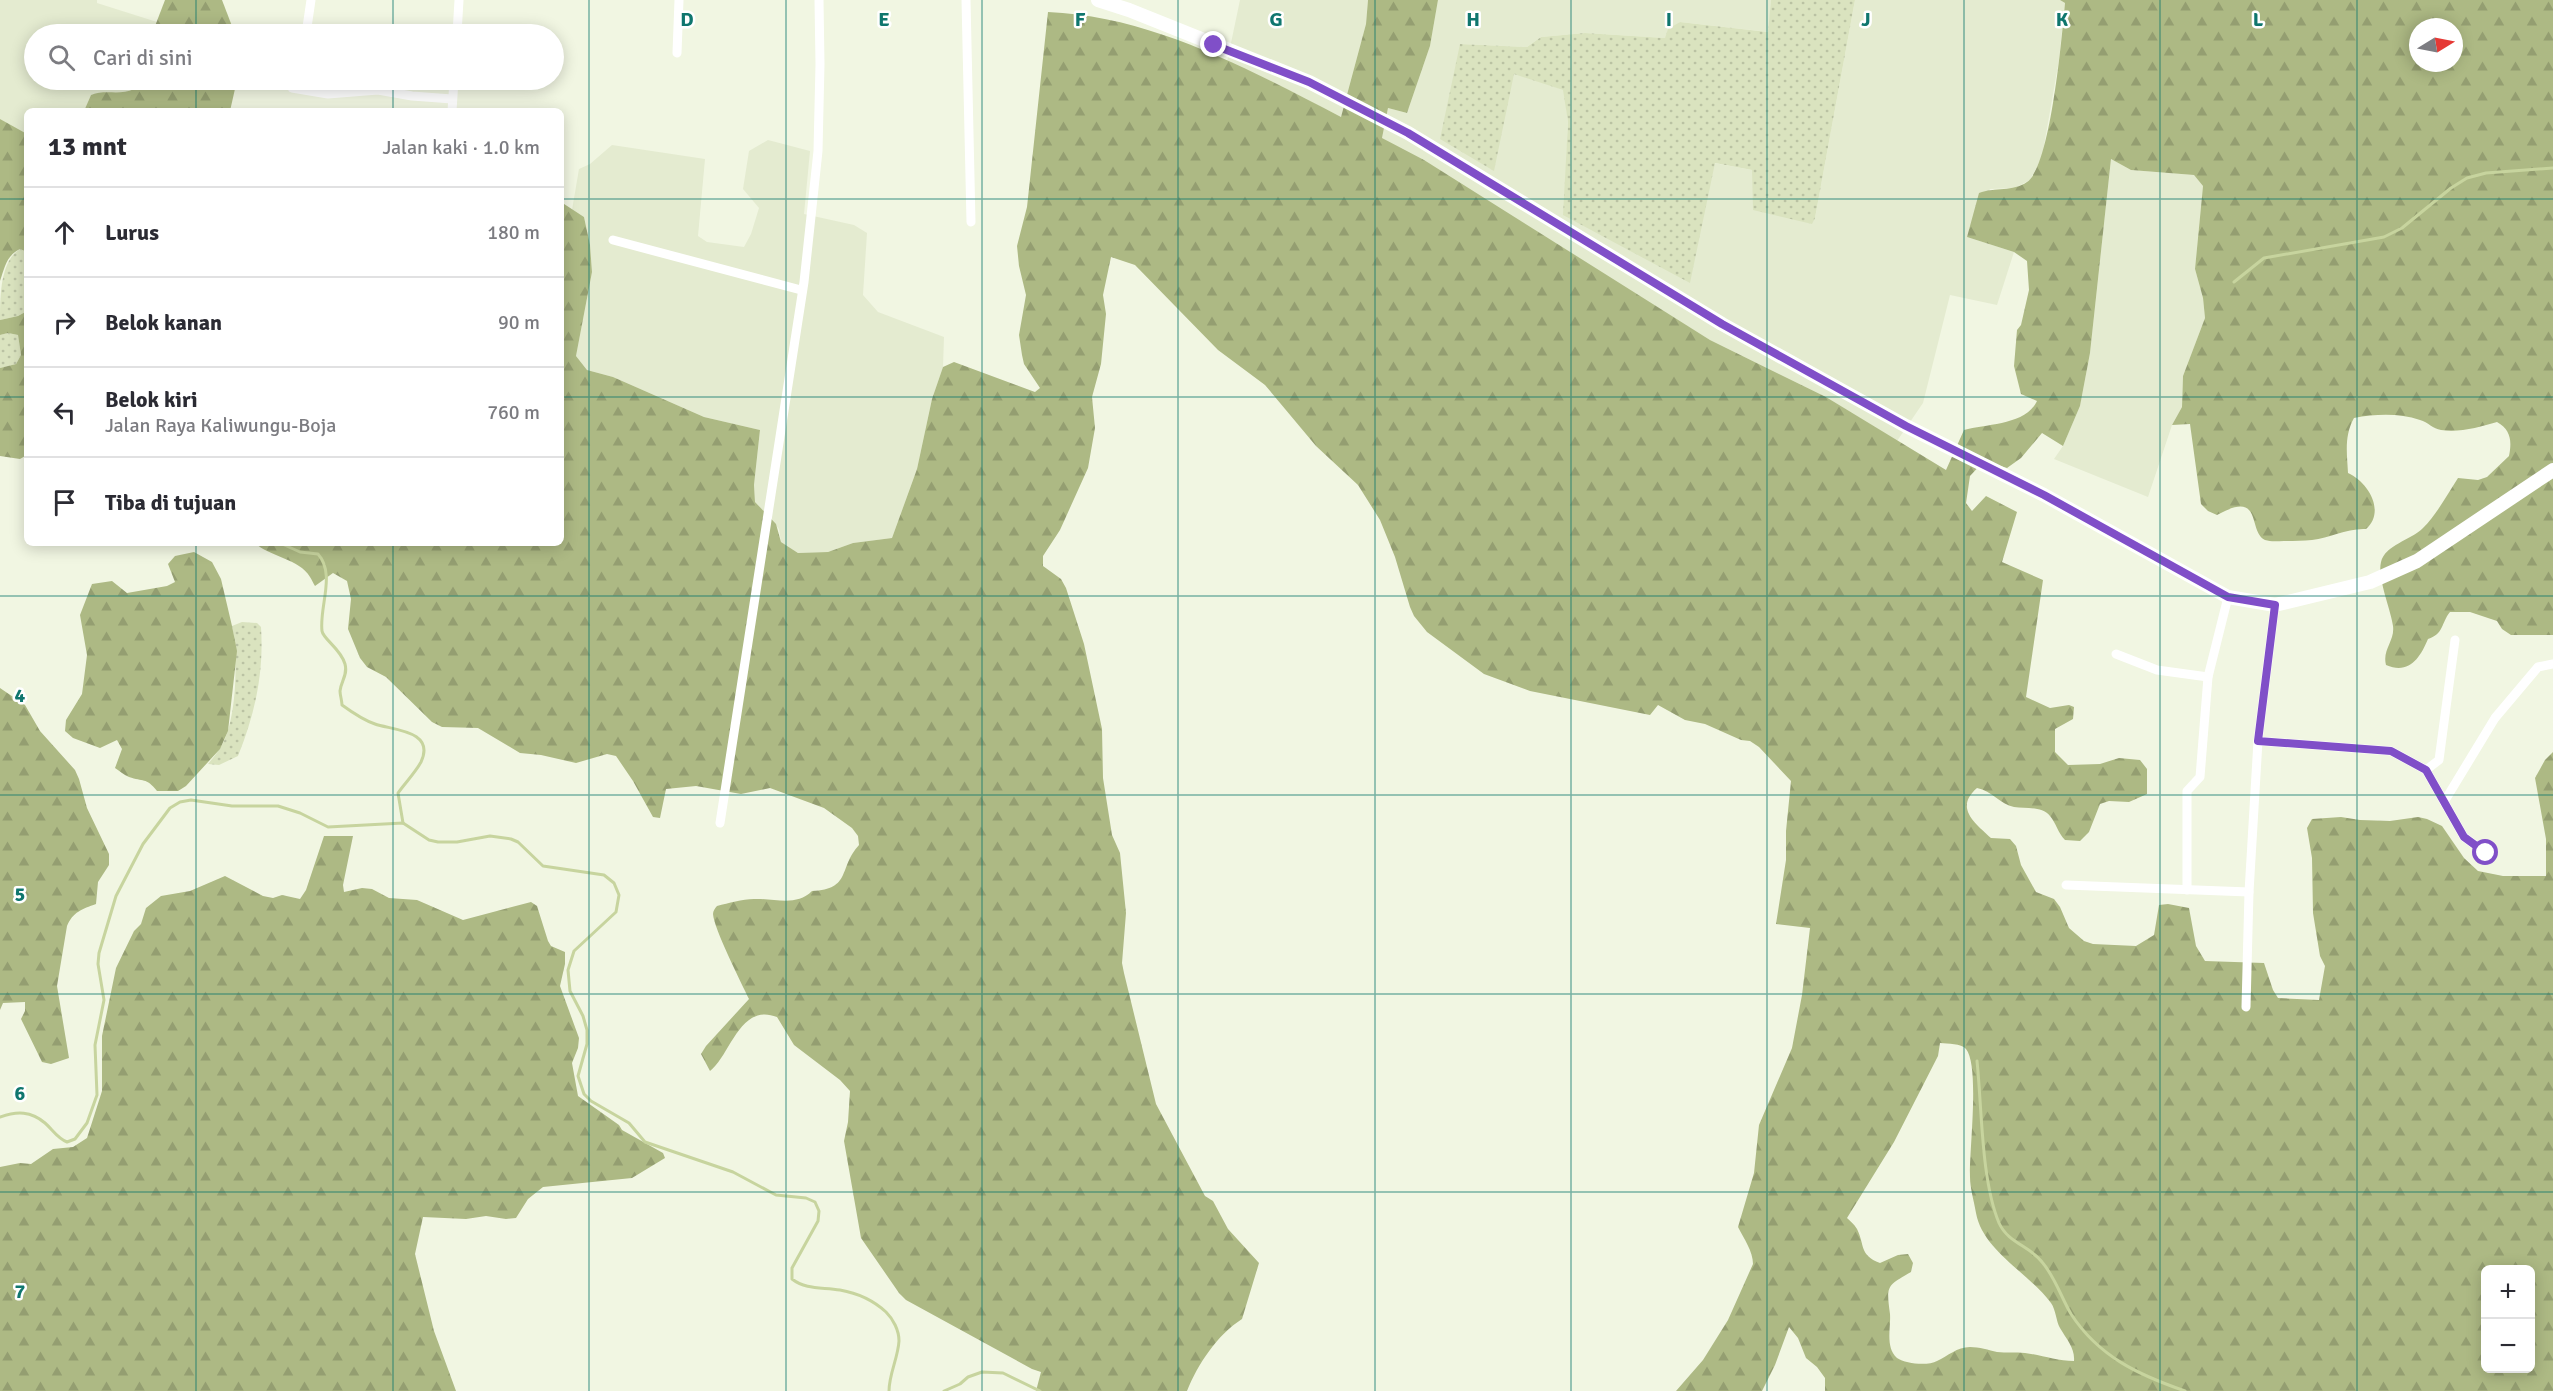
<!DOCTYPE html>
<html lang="id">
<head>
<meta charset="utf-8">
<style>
	:root { --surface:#fff; --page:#f2f2f3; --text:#2b2b33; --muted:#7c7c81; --line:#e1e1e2 }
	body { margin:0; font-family:Signika,sans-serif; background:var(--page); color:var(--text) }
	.controls { position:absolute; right:18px; bottom:18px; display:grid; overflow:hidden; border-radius:9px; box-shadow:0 3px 15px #0003 }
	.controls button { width:54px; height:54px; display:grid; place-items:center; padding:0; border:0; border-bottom:2px solid var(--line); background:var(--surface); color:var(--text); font:30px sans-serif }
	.compass { position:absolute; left:2409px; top:18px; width:54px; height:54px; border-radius:50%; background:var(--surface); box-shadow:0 3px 15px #0003; rotate:80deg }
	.stop { position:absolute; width:18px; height:18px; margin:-14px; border:4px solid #804fc8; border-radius:50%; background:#fff }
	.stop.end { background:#804fc8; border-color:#fff; box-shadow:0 2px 6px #0008 }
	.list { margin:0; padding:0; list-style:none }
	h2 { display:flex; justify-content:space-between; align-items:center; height:78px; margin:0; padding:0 24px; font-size:26px }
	h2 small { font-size:20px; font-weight:400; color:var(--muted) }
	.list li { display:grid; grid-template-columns:39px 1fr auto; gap:18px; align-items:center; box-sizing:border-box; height:90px; padding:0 24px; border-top:2px solid var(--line) }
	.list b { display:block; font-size:22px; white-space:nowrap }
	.list p { margin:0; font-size:20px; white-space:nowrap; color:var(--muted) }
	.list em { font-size:20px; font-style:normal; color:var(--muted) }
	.icon { flex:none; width:33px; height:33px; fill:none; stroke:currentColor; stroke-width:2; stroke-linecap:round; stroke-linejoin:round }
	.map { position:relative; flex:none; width:2553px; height:1391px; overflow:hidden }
	.search { position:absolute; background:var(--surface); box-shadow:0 3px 15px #0003; left:24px; top:24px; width:540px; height:66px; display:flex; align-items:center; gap:15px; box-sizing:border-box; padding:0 21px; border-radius:33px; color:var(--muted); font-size:22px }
	.panel { position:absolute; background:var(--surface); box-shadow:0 3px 15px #0003; left:24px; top:108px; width:540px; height:438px; border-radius:9px }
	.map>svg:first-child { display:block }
	.built { fill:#e4ebd0 }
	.grass { fill:url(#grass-dots) }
	.forest { fill:url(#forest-firs); fill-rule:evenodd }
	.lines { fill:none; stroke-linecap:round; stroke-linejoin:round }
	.stream { stroke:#c7d49e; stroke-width:3 }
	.street { stroke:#fff; stroke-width:9 }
	.secondary { stroke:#fff; stroke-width:14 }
	.route { stroke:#804fc8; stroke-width:8 }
	.grid { fill:none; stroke:#0f766e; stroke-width:1.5; stroke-opacity:0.55 }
	.grid-label { font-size:20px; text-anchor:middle; font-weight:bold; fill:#0f766e; stroke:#fff; stroke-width:5; stroke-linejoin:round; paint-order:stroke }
</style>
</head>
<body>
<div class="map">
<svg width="2553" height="1391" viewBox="0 0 2553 1391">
	<defs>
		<pattern id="grass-dots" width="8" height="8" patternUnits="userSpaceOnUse" patternTransform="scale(1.5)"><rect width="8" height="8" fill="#dae3bf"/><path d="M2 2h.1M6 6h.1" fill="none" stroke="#bac2a3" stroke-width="1.8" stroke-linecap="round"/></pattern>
		<pattern id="forest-firs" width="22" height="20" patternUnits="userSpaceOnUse" patternTransform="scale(1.5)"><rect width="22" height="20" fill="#adb984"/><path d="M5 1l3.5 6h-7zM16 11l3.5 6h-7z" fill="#949e71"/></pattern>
	</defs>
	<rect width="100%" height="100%" fill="#f1f6e2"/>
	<g class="built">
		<polygon points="0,0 97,0 97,3 157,22 152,34 34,34 34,80 136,80 134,89 125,93 96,93 91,95 84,111 27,111 27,134 9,125 0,119"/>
		<polygon points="1240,0 1368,0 1366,24 1341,117 1273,82 1227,62"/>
		<polygon points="1438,0 1771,0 1769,32 1680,22 1665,38 1585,33 1541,37 1527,47 1460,44 1514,73 1564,90 1568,122 1564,215 1714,163 1752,170 1815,218 1855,0 2060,0 2065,3 2059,60 2042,157 2030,180 2015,188 1990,189 1967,237 2014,252 1997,305 1950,295 1923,403 1897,441 1826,397 1710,340 1382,138 1388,108 1407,113 1430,46"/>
		<polygon points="768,140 810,151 804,214 854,225 867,233 863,295 878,312 944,337 943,367 932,399 917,469 892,538 853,543 828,552 798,553 781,542 779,529 755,502 754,485 760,430 704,417 613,377 587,370 576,356 592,272 590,245 584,217 572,210 579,169 590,164 612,145 705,159 698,236 707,242 744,247 751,234 759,208 743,189 749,151"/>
		<polygon points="2111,159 2131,170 2194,175 2203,186 2195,269 2203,298 2205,318 2183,376 2182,407 2172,425 2148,497 2054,459 2063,446 2080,406 2090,353"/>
	</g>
	<g class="grass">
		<polygon points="1771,0 1855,0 1815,218 1812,224 1753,210 1752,170 1715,163 1690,283 1563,215 1568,122 1563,90 1514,74 1494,171 1440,139 1460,44 1527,47 1541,37 1585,33 1665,38 1668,29 1680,22 1768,32"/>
		<path d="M20,249L27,252V311L18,316L0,320C0,297 0,261 20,249Z"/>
		<polygon points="8,333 18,335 21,355 16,364 0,368 0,335"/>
		<path d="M242,622L257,623L261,627C264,673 255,714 238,756L219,765L208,764C214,757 220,749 224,741C237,713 238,656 232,626Z"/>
	</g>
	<g class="forest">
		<polygon points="165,0 222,0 235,34 152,34"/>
		<path d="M1368,0H1438L1430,46L1407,113L1388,108L1382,138L1424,160L1710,340L1826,397L1946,470L1964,430C1987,424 2026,425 2037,401L2021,394L2014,366L2017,330L2021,325L2029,290L2027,261L2014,252L1967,237L1979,193C1995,187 2013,192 2027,182C2051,166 2062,35 2065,3L2060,0H2553V635H2511L2502,629L2497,621L2470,612H2450C2441,623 2444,634 2428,639C2420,658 2409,675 2386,665C2382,649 2395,641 2393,626C2391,610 2377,578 2381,562C2385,545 2411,540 2423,528C2437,514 2447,495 2458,478L2478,480L2487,477L2509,456C2512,441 2511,430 2497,422C2480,427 2459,433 2441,430C2433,429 2428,422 2420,420C2399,413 2376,414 2354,418C2344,436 2347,453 2348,473C2368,482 2386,511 2366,529C2347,528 2330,538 2312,540C2303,541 2293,541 2284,541C2278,541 2271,542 2265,540C2247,531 2264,489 2217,515L2208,511L2201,504L2190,424L2172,425L2182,407L2183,376L2205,318L2203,298L2195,269L2203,186L2194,175L2131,170L2111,159L2090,353L2080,406L2063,446L2042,433L2021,458L2007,468L1984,461L1970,476L1966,503L1972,511L1986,496L2017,512L2002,562L2043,580L2026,697L2050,708L2069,705L2074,707L2073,719L2055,729V752L2068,765L2100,764L2119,758L2140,760L2147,769V794L2129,802L2109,801L2100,804L2089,832L2080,841L2065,840C2058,833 2056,823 2050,816C2042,806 2026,809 2014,807C2000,804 1992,791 1977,788C1954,808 1975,823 1991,838L2010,839L2016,846L2021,865L2036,892L2054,899L2060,907L2069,928L2084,941L2093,944L2136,946L2154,935L2159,905L2168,904L2189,908L2196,946L2205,961L2264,963L2273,990L2278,998L2319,1000L2325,966L2320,956L2313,913L2312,858L2307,828L2312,819L2341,817L2360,820L2390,821L2418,817L2427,819L2442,826L2464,858L2478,871L2503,876H2546V839L2535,778L2545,760L2553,752V1391H1825V1378L1817,1367L1806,1358L1798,1338L1789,1327L1775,1365L1762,1391H1676L1703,1360L1728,1320L1753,1264C1753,1251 1744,1239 1738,1227L1754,1173L1759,1125L1792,1048L1802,995L1810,928L1776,924L1786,860V831L1791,781L1759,747L1750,741L1741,740L1705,724L1685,720L1658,705L1650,715L1530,691L1484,674L1427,632L1414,616L1410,607L1395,557L1380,520L1358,485L1316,446L1265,385L1218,350L1135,265L1111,257L1103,295L1106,314L1101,364L1092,397L1095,428L1088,468L1060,530L1043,556V566L1061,579L1066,588L1084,644L1102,729L1103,778L1112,835L1120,853L1126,913L1122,963L1124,973L1156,1104L1205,1196L1213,1201L1228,1229L1259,1263L1242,1319C1217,1335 1198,1364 1187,1391H1036L1041,1372L1032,1369L906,1300L899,1293L861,1238L844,1141L848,1122L850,1091L840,1080L794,1045L777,1017C740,1002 730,1056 710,1071L701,1054L706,1046L749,999C741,982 714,929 713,914C713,911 715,908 717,906C729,903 742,899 754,899C775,898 796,907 812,891C852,889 838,868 859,845L858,836L852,828L824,808L770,788L741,794L696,786L666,789L660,818L653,817L633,781L616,756L607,754L576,763L541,755L520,753L478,728L442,727L432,722L386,677L367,667L360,658L348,629L351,599L347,581L333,573L315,586C313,583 312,580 310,577C300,559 268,556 255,543H561V202L584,217L590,245L592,272L576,356L587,370L613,377L704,417L760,430L754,485L755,502L776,524L781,542L798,553L828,552L853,543L892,538L917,469L932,399L943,367L954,362L1035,392L1040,388L1024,364L1022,355L1019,335L1026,295L1019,266L1017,246L1027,207L1048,12C1152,16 1250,70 1341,117L1366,24ZM2418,27H2454V63H2418ZM1940,1043C1948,1044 1961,1043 1966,1049C1980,1066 1969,1152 1970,1177C1970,1188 1974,1201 1976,1213C1983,1251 2029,1273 2051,1303C2056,1310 2056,1321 2060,1328C2067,1340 2075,1348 2074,1361C2057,1361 2042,1355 2025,1353C2016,1352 2006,1353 1997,1352C1989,1350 1979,1347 1970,1347C1957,1347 1948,1356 1937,1361C1928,1366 1906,1364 1897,1358C1885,1347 1891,1328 1890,1314C1886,1285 1887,1286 1911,1272L1913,1263L1908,1254L1898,1255L1880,1263C1859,1255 1865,1245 1857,1229C1854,1224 1850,1221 1847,1218L1894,1142L1938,1056ZM2486,1270H2530V1368H2486Z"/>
		<path d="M136,80H237L230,111H84L91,95C105,89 120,96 134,89Z"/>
		<path d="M0,119L27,134V252L20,249C6,256 5,267 0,281Z"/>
		<polygon points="27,311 27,455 20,459 0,456 0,368 16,364 21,355 18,335 8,333 0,335 0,320 18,316"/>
		<path d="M194,552L212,562L221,579L232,626L237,651L228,731L220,749L186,786L178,791H157C146,777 143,782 129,777C124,775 120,771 115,768L122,749L117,740L100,748L73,738L65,731L66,720L82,694L87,655L80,615L92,584L112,581L127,593L167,586L175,582L168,564L175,556Z"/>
		<path d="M0,688L25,705L40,731L75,770L79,779L87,808L109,854V865L98,882L96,904C82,909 73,912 67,926L57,986L69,1058L51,1064L42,1062L21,1019L25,1011V1002L3,1003L0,1010Z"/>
		<polygon points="324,836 353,836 343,885 344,892 362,888 372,889 389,898 417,900 463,920 531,902 537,906 548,941 551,946 565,952 565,964 560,986 579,1038 578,1048 572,1063 578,1096 619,1125 622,1130 663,1153 665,1158 632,1178 543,1187 528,1199 516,1218 506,1219 486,1216 466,1219 423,1217 415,1254 434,1331 456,1391 0,1391 0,1167 20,1163 31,1164 53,1149 73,1147 87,1138 102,1091 102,1036 116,968 134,931 141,924 146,908 161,896 190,891 225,876 263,896 273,898 282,895 300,899 306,890"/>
	</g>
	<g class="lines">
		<g class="stream">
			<polyline points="2234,282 2264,258 2384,237 2402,228 2451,188 2467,178 2486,173 2553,168"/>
			<path d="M280,543L300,552L318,554C336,574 319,607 322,631C323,639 341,649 345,664C348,675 341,681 340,691C340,695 342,701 342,705C353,713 363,720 375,724C391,730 436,730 421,762C415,773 405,783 398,793L403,823"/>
			<path d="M1977,1061C1982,1108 1981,1180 1999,1223C2008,1243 2030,1246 2042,1262C2055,1277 2061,1297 2071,1314C2099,1357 2139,1375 2185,1391"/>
			<path d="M0,1117C17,1111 31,1111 45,1123C53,1130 57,1138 67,1142L75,1139L87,1123L97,1095L95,1045L104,1000L98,964L99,953L116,896L143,844L170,808L180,802L191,800L232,806H278L300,813L328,827L403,823L429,840L438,842H457L490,836L511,839L518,842L543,866L604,875L614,883L619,895L616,912L574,951L568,970L570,991L583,1016L587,1030V1044L578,1076L584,1094L591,1101L629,1123L645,1142L733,1172L776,1195L806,1198L815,1202L819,1211L818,1221L792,1268V1279C806,1290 822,1287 840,1290C857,1293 873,1300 886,1312C893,1319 899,1330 899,1341C898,1358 889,1374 889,1391"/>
			<polyline points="944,1391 960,1384 968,1377 982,1372 1003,1373 1040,1391"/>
		</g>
		<g class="street">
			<polyline points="966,0 971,222"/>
			<polyline points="306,34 311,0"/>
			<polyline points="457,34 459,0"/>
			<polyline points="677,53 679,0"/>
			<polyline points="289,80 292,88 328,94 378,90 412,96 452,99"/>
			<polyline points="452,111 454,80"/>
			<polyline points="613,240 801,290"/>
			<polyline points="2116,654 2157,670 2208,677"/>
			<polyline points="2258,741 2391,751 2426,770 2464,837 2486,853"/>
			<polyline points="2426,770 2439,760 2455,640"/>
			<polyline points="2444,802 2495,718 2538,667 2553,664"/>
			<polyline points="720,823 804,282 818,151 820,64 819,0"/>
			<polyline points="2066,885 2249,892"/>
			<polyline points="2187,890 2187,791 2200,777 2208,677 2228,597"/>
			<polyline points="2246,1007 2249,892 2258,741 2275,605"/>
		</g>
		<polyline class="secondary" points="1098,0 1129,10 1309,82 1408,133 1722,324 1906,426 2044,495 2228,597 2275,605 2370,582 2417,561 2553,470"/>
	</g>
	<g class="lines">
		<polyline class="route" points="1214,45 1309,82 1408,133 1722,324 1906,426 2044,495 2228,597 2275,605 2258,741 2391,751 2426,770 2464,837 2486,853"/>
	</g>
	<path class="grid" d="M196,0V34M393,0V34M589,0V1391M786,0V1391M982,0V1391M1178,0V1391M1375,0V1391M1571,0V1391M1767,0V1391M1964,0V1391M2160,0V1391M2357,0V1391M196,80V111M393,80V111M0,199H27M561,199H2553M0,397H27M561,397H2553M196,543V1391M393,543V1391M0,596H2553M0,795H2553M0,994H2553M0,1192H2553"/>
	<g class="grid-label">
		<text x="687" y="26">D</text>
		<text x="884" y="26">E</text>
		<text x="1080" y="26">F</text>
		<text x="1276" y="26">G</text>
		<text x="1473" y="26">H</text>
		<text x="1669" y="26">I</text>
		<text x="1866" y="26">J</text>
		<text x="2062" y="26">K</text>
		<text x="2258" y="26">L</text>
		<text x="20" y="702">4</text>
		<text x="20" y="901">5</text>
		<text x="20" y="1100">6</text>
		<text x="20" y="1298">7</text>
	</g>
</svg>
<div class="controls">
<button>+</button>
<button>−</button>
</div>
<svg class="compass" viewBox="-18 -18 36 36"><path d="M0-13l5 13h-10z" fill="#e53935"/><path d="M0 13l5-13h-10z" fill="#7c7c81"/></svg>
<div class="stop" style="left:2486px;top:853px"></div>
<div class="stop end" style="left:1214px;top:45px"></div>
<div class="search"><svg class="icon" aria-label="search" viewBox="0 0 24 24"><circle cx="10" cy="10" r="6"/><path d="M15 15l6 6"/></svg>Cari di sini</div>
<section class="panel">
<h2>13 mnt<small>Jalan kaki · 1.0 km</small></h2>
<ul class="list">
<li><svg class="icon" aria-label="ahead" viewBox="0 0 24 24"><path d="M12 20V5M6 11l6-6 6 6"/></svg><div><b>Lurus</b></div><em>180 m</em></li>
<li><svg class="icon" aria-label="right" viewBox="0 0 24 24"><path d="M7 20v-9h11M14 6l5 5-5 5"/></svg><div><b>Belok kanan</b></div><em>90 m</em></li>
<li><svg class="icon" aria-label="left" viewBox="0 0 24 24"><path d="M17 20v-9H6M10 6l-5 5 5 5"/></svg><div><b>Belok kiri</b><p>Jalan Raya Kaliwungu-Boja</p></div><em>760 m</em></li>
<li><svg class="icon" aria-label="arrive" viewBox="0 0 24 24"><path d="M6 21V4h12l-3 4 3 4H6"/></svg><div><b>Tiba di tujuan</b></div></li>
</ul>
</section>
</div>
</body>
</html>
